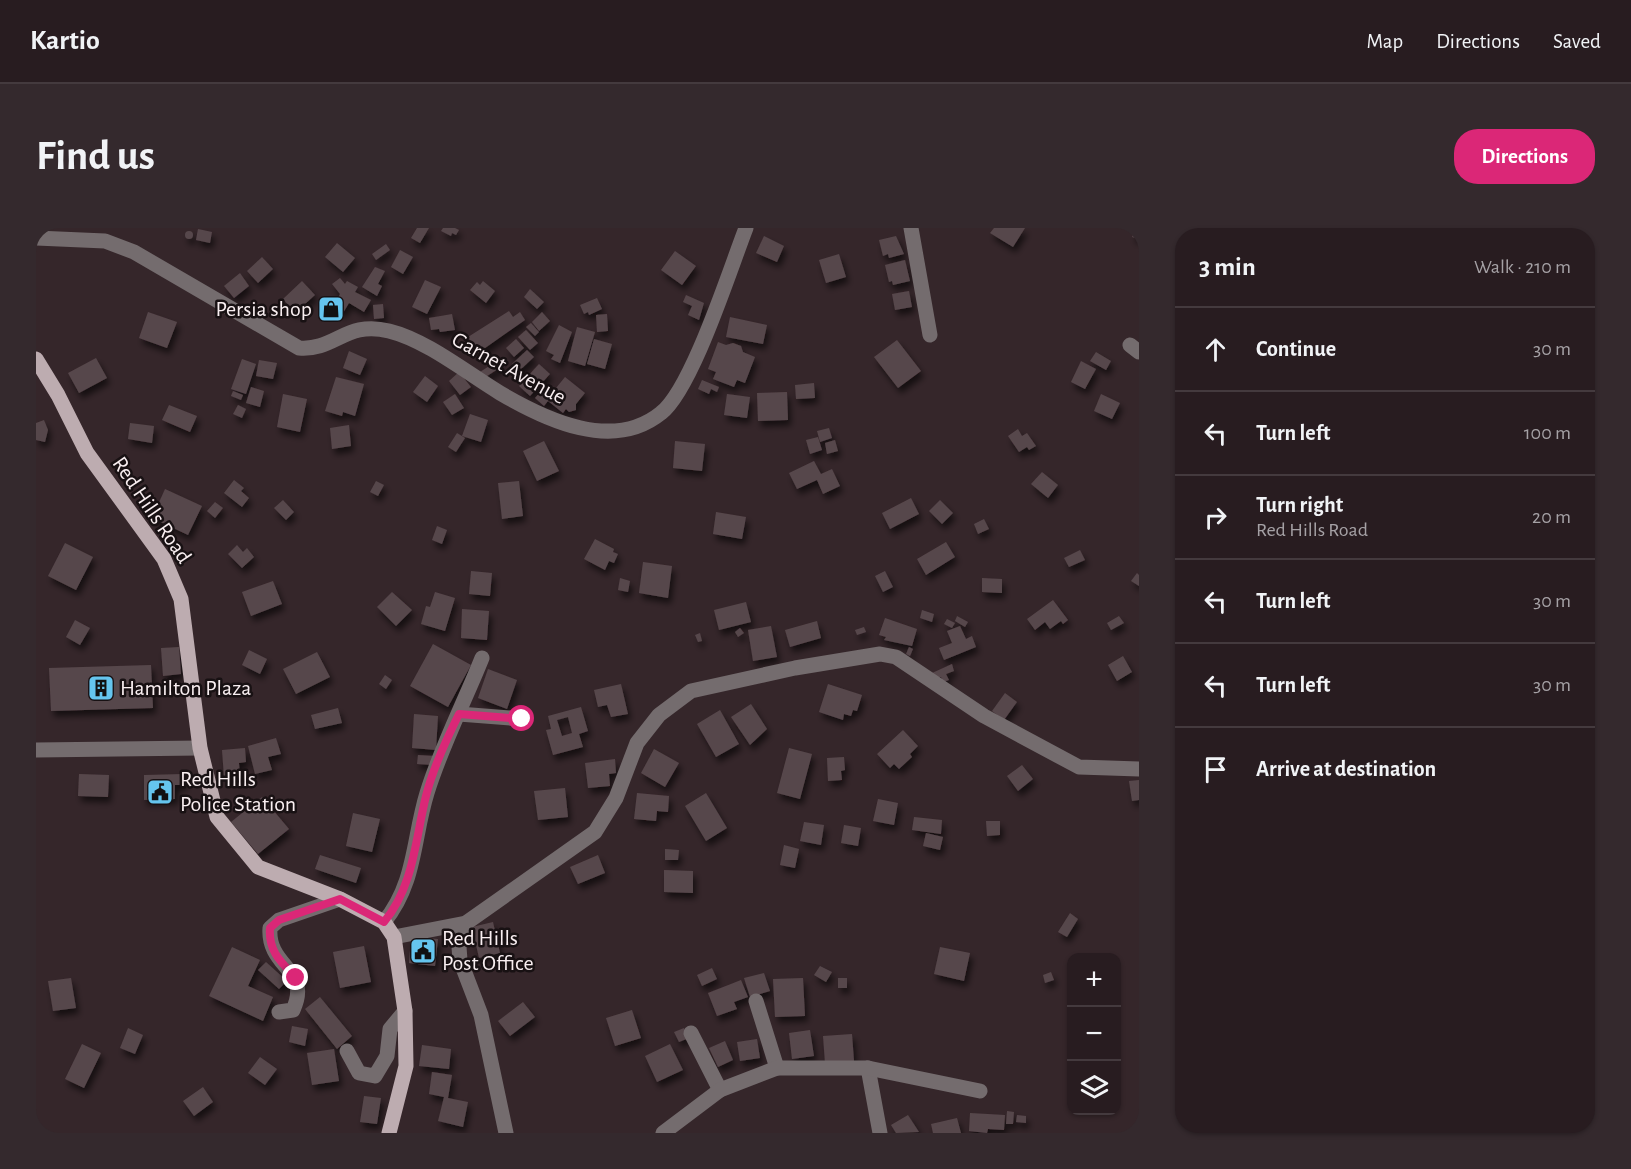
<!DOCTYPE html>
<html lang="en">
<head>
<meta charset="utf-8">
<style>
	:root { --surface:#281c20; --page:#34292d; --text:#f1f3f6; --muted:#a5a1a5; --line:#443a3e; --accent:#db2777 }
	body { margin:0; font-family:"Alegreya Sans",sans-serif; background:var(--page); color:var(--text) }
	.controls { position:absolute; right:18px; bottom:18px; display:grid; overflow:hidden; border-radius:12px; box-shadow:0 2px 4px #0004 }
	.controls button { width:54px; height:54px; display:grid; place-items:center; padding:0; border:0; border-bottom:2px solid var(--line); background:var(--surface); color:var(--text); font:30px sans-serif }
	.stop { position:absolute; width:18px; height:18px; margin:-14px; border:4px solid #db2777; border-radius:50%; background:#fff }
	.stop.end { background:#db2777; border-color:#fff; box-shadow:0 2px 6px #0008 }
	.list { margin:0; padding:0; list-style:none }
	h2 { display:flex; justify-content:space-between; align-items:center; height:78px; margin:0; padding:0 24px; font-size:26px }
	h2 small { font-size:20px; font-weight:400; color:var(--muted) }
	.list li { display:grid; grid-template-columns:39px 1fr auto; gap:18px; align-items:center; box-sizing:border-box; height:84px; padding:0 24px; border-top:2px solid var(--line) }
	.list b { display:block; font-size:22px; white-space:nowrap }
	.list p { margin:0; font-size:20px; white-space:nowrap; color:var(--muted) }
	.list em { font-size:20px; font-style:normal; color:var(--muted) }
	.icon { flex:none; width:33px; height:33px; fill:none; stroke:currentColor; stroke-width:2; stroke-linecap:round; stroke-linejoin:round }
	.map { position:relative; flex:none; width:1103px; height:905px; overflow:hidden; border-radius:24px }
	header { display:flex; align-items:center; gap:36px; box-sizing:border-box; height:84px; padding:0 30px; background:var(--surface); border-bottom:2px solid var(--line) }
	header strong { font-size:28px }
	nav { display:flex; gap:33px; margin-inline-start:auto; font-size:21px }
	.intro { display:flex; align-items:center; justify-content:space-between; box-sizing:border-box; height:144px; padding:0 36px }
	h1 { margin:0; font-size:42px }
	.button { padding:15px 27px; border-radius:24px; background:var(--accent); color:#fff; font-size:21px; font-weight:700 }
	main { display:flex; gap:36px; padding:0 36px }
	aside { flex:1; background:var(--surface); border-radius:24px; box-shadow:0 2px 4px #0004 }
	.map>svg:first-child { display:block }
	.building { fill:#57474b; fill-rule:evenodd; filter:url(#shadow) }
	.lines { fill:none; stroke-linecap:round; stroke-linejoin:round }
	.minor { stroke:#746c6e; stroke-width:15 }
	.major { stroke:#bdacb0; stroke-width:15 }
	.route { stroke:#db2777; stroke-width:8 }
	.labels { text-anchor:middle; dominant-baseline:central; stroke-width:5; stroke-linejoin:round; paint-order:stroke }
	.poi-label { font-size:22px; fill:#f9eff1; stroke:#181113; text-anchor:start }
	.street-label { font-size:22px; fill:#f9eff1; stroke:#181113 }
</style>
</head>
<body>
<header>
<strong>Kartio</strong>
<nav><a>Map</a><a>Directions</a><a>Saved</a></nav>
</header>
<div class="intro"><h1>Find us</h1><a class="button">Directions</a></div>
<main>
<div class="map">
<svg width="1103" height="905" viewBox="0 0 1103 905">
	<defs>
		<filter id="shadow"><feDropShadow dx="3" dy="5.5" stdDeviation="3" flood-color="#0009"/></filter>
	</defs>
	<rect width="100%" height="100%" fill="#35262a"/>
	<g class="building">
		<polygon points="381,0 393,0 384,15 375,10"/>
		<polygon points="407,0 419,0 423,2 420,7 416,5 415,8 405,3"/>
		<polygon points="958,0 989,0 977,19 954,5"/>
		<polygon points="1100,0 1103,0 1103,11 1096,9"/>
		<polygon points="162,1 176,4 174,15 160,12"/>
		<circle cx="153" cy="7" r="4"/>
		<polygon points="728,8 748,18 741,34 720,25"/>
		<polygon points="860,8 868,26 853,30 852,26 847,28 843,12"/>
		<polygon points="301,15 319,30 307,44 289,29"/>
		<polygon points="350,16 354,22 340,32 336,26"/>
		<polygon points="364,22 377,29 367,46 355,39"/>
		<polygon points="639,23 660,38 646,57 625,42"/>
		<polygon points="803,26 810,49 790,55 783,32"/>
		<polygon points="226,29 237,41 222,55 211,43"/>
		<polygon points="869,32 874,53 857,57 856,53 853,54 849,37"/>
		<polygon points="339,39 349,43 342,56 346,58 341,68 326,59"/>
		<polygon points="204,45 213,58 198,70 188,58"/>
		<polygon points="304,50 309,56 311,53 322,59 319,64 335,72 328,84 313,75 307,85 297,80 304,66 296,56"/>
		<polygon points="389,52 405,59 391,86 376,79"/>
		<polygon points="266,53 279,67 259,85 247,71"/>
		<polygon points="447,53 459,63 450,75 434,62 441,54 444,57"/>
		<polygon points="494,61 508,74 501,81 488,69"/>
		<polygon points="873,63 876,79 859,82 856,66"/>
		<polygon points="650,67 668,75 663,92 652,87 656,78 647,74"/>
		<polygon points="561,70 566,81 553,87 552,84 548,86 544,77"/>
		<polygon points="347,76 348,90 338,91 337,77"/>
		<polygon points="473,83 477,89 484,84 489,92 442,125 432,109"/>
		<polygon points="112,84 141,94 131,120 103,110"/>
		<polygon points="506,84 514,93 503,103 496,94"/>
		<polygon points="416,86 419,102 404,104 403,101 395,102 393,90"/>
		<polygon points="571,86 572,103 561,104 560,87"/>
		<polygon points="694,89 731,97 727,116 690,109"/>
		<polygon points="495,95 503,104 499,108 490,99"/>
		<polygon points="523,97 536,104 524,135 515,131 518,127 510,123"/>
		<polygon points="541,99 559,104 549,138 532,133"/>
		<polygon points="490,102 502,115 494,122 482,109"/>
		<polygon points="480,111 488,120 478,129 470,120"/>
		<polygon points="558,111 576,116 569,141 551,136"/>
		<polygon points="861,112 885,143 862,160 838,129"/>
		<polygon points="682,114 690,117 697,115 705,118 707,124 719,129 709,155 701,152 698,159 677,151 680,144 672,141"/>
		<polygon points="491,122 498,129 483,143 476,136"/>
		<polygon points="313,123 331,131 324,147 307,140"/>
		<polygon points="1060,124 1075,133 1070,142 1054,133"/>
		<polygon points="60,130 71,150 43,165 32,145"/>
		<polygon points="206,131 220,136 210,166 195,161"/>
		<polygon points="223,132 241,135 237,151 220,148"/>
		<polygon points="461,133 465,139 448,150 444,144"/>
		<polygon points="1045,133 1060,141 1049,161 1035,154"/>
		<polygon points="503,136 514,146 494,168 483,158"/>
		<polygon points="423,144 435,159 424,167 413,153"/>
		<polygon points="389,148 402,158 391,174 377,164"/>
		<polygon points="300,149 328,156 319,188 307,184 306,188 289,183"/>
		<polygon points="529,149 549,165 540,176 540,182 533,184 530,181 527,185 512,173 508,178 499,170 509,159 516,165"/>
		<polygon points="666,152 683,159 681,164 675,161 673,166 662,161"/>
		<polygon points="778,155 779,170 760,171 759,157"/>
		<polygon points="215,159 228,163 224,179 210,175"/>
		<polygon points="197,163 207,167 205,172 195,168"/>
		<polygon points="751,164 752,192 722,193 721,165"/>
		<polygon points="247,166 271,171 264,204 241,199"/>
		<polygon points="419,166 428,180 416,187 407,174"/>
		<polygon points="691,166 714,169 711,190 688,187"/>
		<polygon points="1065,166 1084,175 1076,191 1058,183"/>
		<polygon points="133,177 161,188 154,204 126,192"/>
		<polygon points="202,177 210,181 206,190 197,186"/>
		<polygon points="434,186 452,192 445,214 426,208"/>
		<polygon points="8,192 12,202 9,214 0,212 0,195"/>
		<polygon points="94,195 118,198 116,215 92,211"/>
		<polygon points="313,197 315,218 296,221 294,200"/>
		<polygon points="793,200 796,210 784,214 781,203"/>
		<polygon points="982,201 986,208 991,205 1000,218 993,222 991,219 983,224 972,208"/>
		<polygon points="421,205 429,210 420,224 412,219"/>
		<polygon points="782,209 786,222 774,226 770,212"/>
		<polygon points="799,212 802,223 791,226 789,215"/>
		<polygon points="508,213 523,243 501,253 487,223"/>
		<polygon points="639,213 669,216 666,243 637,240"/>
		<polygon points="778,233 785,246 796,241 804,258 787,266 781,252 761,261 753,245"/>
		<polygon points="1006,244 1022,257 1012,270 995,256"/>
		<polygon points="198,252 208,260 205,263 213,270 206,279 188,265"/>
		<polygon points="340,253 348,257 342,268 334,264"/>
		<polygon points="483,253 487,288 466,291 462,255"/>
		<polygon points="129,261 166,278 152,307 116,290"/>
		<polygon points="875,270 883,286 854,301 846,285"/>
		<polygon points="247,272 258,284 250,292 238,280"/>
		<polygon points="904,272 917,285 906,296 893,283"/>
		<polygon points="179,274 187,280 179,290 171,283"/>
		<polygon points="680,284 710,289 706,311 677,306"/>
		<polygon points="948,291 953,301 942,306 938,296"/>
		<polygon points="401,298 411,302 406,316 396,312"/>
		<polygon points="559,311 578,321 577,324 582,326 578,335 573,333 569,342 548,331"/>
		<polygon points="910,314 919,329 890,347 881,331"/>
		<polygon points="29,315 57,329 40,362 12,348"/>
		<polygon points="201,317 207,324 211,320 218,329 206,340 192,326"/>
		<polygon points="1044,322 1049,332 1033,339 1028,330"/>
		<polygon points="607,334 636,338 632,370 603,365"/>
		<polygon points="435,343 456,345 454,368 433,366"/>
		<polygon points="849,343 857,359 847,364 839,348"/>
		<polygon points="1101,345 1103,347 1103,358 1095,353"/>
		<polygon points="584,350 594,353 592,364 582,362"/>
		<polygon points="946,350 966,351 966,365 946,364"/>
		<polygon points="237,353 246,376 215,388 206,364"/>
		<polygon points="356,364 376,382 360,398 341,379"/>
		<polygon points="399,364 419,370 409,403 385,396 390,378 394,379"/>
		<polygon points="1017,372 1032,392 1027,396 1025,393 1014,401 1009,394 999,402 991,391"/>
		<polygon points="710,374 715,394 683,402 678,382"/>
		<polygon points="426,381 453,383 451,412 425,410"/>
		<polygon points="886,382 898,386 896,394 884,390"/>
		<polygon points="921,388 932,394 929,399 919,393"/>
		<polygon points="1083,388 1088,395 1075,402 1071,395"/>
		<polygon points="849,390 881,401 876,418 848,412 850,409 843,407"/>
		<polygon points="911,391 919,395 916,400 908,396"/>
		<polygon points="39,392 54,400 44,417 30,409"/>
		<polygon points="781,393 785,410 754,419 749,402"/>
		<polygon points="735,398 741,429 717,433 712,402"/>
		<polygon points="924,398 930,411 936,408 940,419 908,432 903,420 916,415 911,403"/>
		<polygon points="828,399 830,404 821,407 819,402"/>
		<polygon points="704,400 708,405 702,409 699,404"/>
		<polygon points="664,405 666,413 662,414 659,407"/>
		<polygon points="397,416 435,437 412,479 374,458"/>
		<polygon points="143,419 145,446 127,448 125,420"/>
		<polygon points="873,419 877,421 874,428 870,426"/>
		<polygon points="213,422 231,431 224,446 206,437"/>
		<polygon points="281,424 294,449 260,466 247,441"/>
		<polygon points="1087,428 1096,444 1081,453 1072,437"/>
		<polygon points="916,436 918,443 910,446 913,452 907,454 905,449 899,451 896,445"/>
		<polygon points="115,437 117,480 15,483 13,440"/>
		<polygon points="452,441 481,452 471,481 442,470"/>
		<polygon points="349,447 356,452 350,461 343,456"/>
		<polygon points="585,456 592,486 575,489 571,477 562,479 558,462"/>
		<polygon points="792,456 826,467 821,483 817,482 815,488 808,486 807,492 783,484"/>
		<polygon points="969,465 981,474 968,492 956,483"/>
		<polygon points="715,476 731,501 714,517 695,489"/>
		<path d="M545,479L552,503L543,506L547,519L517,527L510,502L515,501L512,488ZM532,489L536,505L526,508L521,492Z"/>
		<polygon points="302,480 306,495 279,501 275,487"/>
		<polygon points="684,482 703,516 680,529 661,496"/>
		<polygon points="378,486 402,488 400,522 376,520"/>
		<polygon points="867,502 882,518 874,526 876,529 863,541 858,536 854,540 841,526"/>
		<polygon points="240,510 245,526 232,529 236,542 219,546 212,518"/>
		<polygon points="209,520 210,534 203,535 204,549 188,549 186,522"/>
		<polygon points="753,520 776,526 764,571 741,565"/>
		<polygon points="618,521 643,535 629,559 605,545"/>
		<polygon points="382,527 398,528 397,537 381,536"/>
		<polygon points="808,529 809,542 805,543 806,552 792,553 791,530"/>
		<polygon points="579,531 580,545 573,546 574,558 552,560 549,535"/>
		<polygon points="986,537 997,551 982,563 971,548"/>
		<polygon points="43,546 73,547 72,569 42,568"/>
		<polygon points="148,546 148,557 139,557 139,571 108,572 108,547"/>
		<polygon points="1103,552 1103,572 1096,573 1093,553"/>
		<polygon points="529,560 532,589 502,592 498,563"/>
		<polygon points="601,565 633,568 632,584 621,583 620,593 598,591"/>
		<polygon points="670,565 691,600 670,613 649,578"/>
		<polygon points="226,569 253,601 222,626 195,594"/>
		<polygon points="842,571 862,575 858,597 837,593"/>
		<polygon points="317,585 344,591 336,624 310,618"/>
		<polygon points="878,589 906,592 905,606 876,602"/>
		<polygon points="950,593 964,593 964,607 951,608"/>
		<polygon points="768,594 788,597 785,617 764,613"/>
		<polygon points="808,597 825,600 822,618 805,615"/>
		<polygon points="890,605 907,609 904,622 887,618"/>
		<polygon points="748,617 763,621 759,640 744,637"/>
		<polygon points="629,621 643,622 642,632 629,632"/>
		<polygon points="284,627 325,640 320,655 279,641"/>
		<polygon points="562,627 569,645 542,656 534,639"/>
		<polygon points="628,642 657,643 657,665 628,664"/>
		<polygon points="1034,685 1042,691 1031,709 1022,704"/>
		<polygon points="457,694 464,725 443,730 436,699"/>
		<polygon points="375,709 402,711 399,738 373,735"/>
		<polygon points="328,718 335,754 304,760 297,724"/>
		<polygon points="196,719 224,732 212,758 237,769 227,793 173,768"/>
		<polygon points="904,719 934,725 928,753 898,746"/>
		<polygon points="230,734 251,753 243,761 222,742"/>
		<polygon points="784,738 796,744 790,754 778,747"/>
		<polygon points="676,740 681,751 666,758 661,747"/>
		<polygon points="1015,744 1018,752 1009,755 1007,747"/>
		<polygon points="728,745 734,763 714,769 708,750"/>
		<polygon points="35,750 40,780 17,783 12,753"/>
		<polygon points="767,750 769,788 739,789 737,751"/>
		<rect x="802" y="750" width="9" height="10"/>
		<polygon points="705,752 712,769 698,774 701,781 681,788 672,765"/>
		<polygon points="284,769 316,808 301,821 269,781"/>
		<polygon points="487,774 499,789 474,808 462,793"/>
		<polygon points="596,782 605,810 579,818 570,790"/>
		<polygon points="256,798 272,801 269,818 253,814"/>
		<polygon points="92,800 107,807 99,826 84,820"/>
		<polygon points="648,800 653,810 643,814 638,804"/>
		<polygon points="774,802 778,828 756,831 753,805"/>
		<polygon points="816,806 818,833 789,835 787,808"/>
		<polygon points="721,811 724,830 704,833 701,814"/>
		<polygon points="689,813 697,832 682,839 673,820"/>
		<polygon points="46,816 65,825 48,860 29,851"/>
		<polygon points="634,816 647,842 621,854 609,828"/>
		<polygon points="386,817 415,821 413,841 383,838"/>
		<polygon points="298,821 303,853 276,857 271,825"/>
		<polygon points="224,829 241,841 229,857 212,845"/>
		<polygon points="396,844 416,847 412,870 432,874 427,899 402,893 408,869 393,866"/>
		<polygon points="167,859 177,874 158,888 147,873"/>
		<polygon points="328,868 345,870 341,896 324,894"/>
		<polygon points="971,883 978,884 977,896 970,896"/>
		<polygon points="934,885 969,887 968,902 952,901 951,905 933,903"/>
		<polygon points="872,887 883,904 860,905 855,897"/>
		<polygon points="981,887 990,888 990,895 980,894"/>
		<polygon points="921,890 925,905 897,905 895,896"/>
	</g>
	<g class="lines">
		<g class="minor">
			<polyline points="875,0 894,107"/>
			<path d="M0,10L69,13L98,24L263,120C299,123 310,92 353,103C390,112 431,145 464,165C510,192 577,224 625,185C656,161 694,41 710,0"/>
			<polyline points="1094,117 1103,124"/>
			<polyline points="423,486 486,491"/>
			<polyline points="0,522 164,520"/>
			<path d="M348,694C380,655 377,610 391,565C405,519 428,475 446,430"/>
			<polyline points="430,695 423,719 424,732 445,787 470,905"/>
			<polyline points="358,709 430,695 559,604 580,570 601,515 623,487 655,463 759,440 844,426 860,429 948,488 1043,539 1103,541"/>
			<polyline points="720,773 741,840"/>
			<path d="M243,784L257,782C276,741 231,740 234,700L243,692L304,671"/>
			<polyline points="655,805 684,862"/>
			<polyline points="311,823 323,845 339,848 351,828 354,801 369,783"/>
			<polyline points="832,840 844,905"/>
			<polyline points="627,905 684,862 741,840 832,840 944,863"/>
		</g>
		<polyline class="major" points="0,131 22,167 51,225 128,331 145,371 164,520 181,589 222,639 304,671 348,694 358,709 369,783 370,838 353,905"/>
	</g>
	<g class="lines">
		<path class="route" d="M260,750C245,734 232,723 234,700L243,692L304,671L348,694C378,658 379,612 390,568C397,540 410,512 423,486L486,491"/>
	</g>
	<defs>
		<symbol id="shop-square" viewBox="-11 -11 22 22"><rect x="-9" y="-9" width="18" height="18" rx="4" fill="#65c5ee" stroke="#181113"/><path d="M-5-2.5h2.3a2.7 3.5 0 0 1 5.4 0H5L5.5 6h-11ZM-1.5-2.5h3a1.5 2.3 0 0 0-3 0Z" fill="#111"/></symbol>
		<symbol id="building-square" viewBox="-11 -11 22 22"><rect x="-9" y="-9" width="18" height="18" rx="4" fill="#65c5ee" stroke="#181113"/><path d="M-4-6H4V6H1V3H-1V6H-4ZM-2.5-4.3h1.7v1.8h-1.7ZM.8-4.3h1.7v1.8H.8ZM-2.5-1h1.7V.8h-1.7ZM.8-1h1.7V.8H.8Z" fill="#111"/></symbol>
		<symbol id="civic-square" viewBox="-11 -11 22 22"><rect x="-9" y="-9" width="18" height="18" rx="4" fill="#65c5ee" stroke="#181113"/><path d="M-.6-6.5H3V-4.5H.6V-3L4-1V1h2V6H-6V1h2V-1L-.6-3ZM-1.2 2.5V6h2.4V2.5Z" fill="#111"/></symbol>
	</defs>
	<g fill-rule="evenodd">
		<use href="#shop-square" x="280" y="66" width="30" height="30"/>
		<use href="#building-square" x="50" y="445" width="30" height="30"/>
		<use href="#civic-square" x="109" y="549" width="30" height="30"/>
		<use href="#civic-square" x="372" y="708" width="30" height="30"/>
	</g>
	<g class="labels">
		<g class="poi-label">
			<text x="276" y="81" text-anchor="end">Persia shop</text>
			<text x="84" y="460">Hamilton Plaza</text>
			<text x="144" y="551">Red Hills<tspan x="144" dy="25">Police Station</tspan></text>
			<text x="406" y="710">Red Hills<tspan x="406" dy="25">Post Office</tspan></text>
		</g>
		<g class="street-label">
			<text transform="translate(473 140) rotate(29)">Garnet Avenue</text>
			<text transform="translate(116 282) rotate(56)">Red Hills Road</text>
		</g>
	</g>
</svg>
<div class="controls">
<button>+</button>
<button>−</button>
<button><svg class="icon" aria-label="layers" viewBox="0 0 24 24"><path d="M12 4l9 5-9 5-9-5zM3 14l9 5 9-5"/></svg></button>
</div>
<div class="stop" style="left:486px;top:491px"></div>
<div class="stop end" style="left:260px;top:750px"></div>
</div>
<aside>
<h2>3 min<small>Walk · 210 m</small></h2>
<ul class="list">
<li><svg class="icon" aria-label="ahead" viewBox="0 0 24 24"><path d="M12 20V5M6 11l6-6 6 6"/></svg><div><b>Continue</b></div><em>30 m</em></li>
<li><svg class="icon" aria-label="left" viewBox="0 0 24 24"><path d="M17 20v-9H6M10 6l-5 5 5 5"/></svg><div><b>Turn left</b></div><em>100 m</em></li>
<li><svg class="icon" aria-label="right" viewBox="0 0 24 24"><path d="M7 20v-9h11M14 6l5 5-5 5"/></svg><div><b>Turn right</b><p>Red Hills Road</p></div><em>20 m</em></li>
<li><svg class="icon" aria-label="left" viewBox="0 0 24 24"><path d="M17 20v-9H6M10 6l-5 5 5 5"/></svg><div><b>Turn left</b></div><em>30 m</em></li>
<li><svg class="icon" aria-label="left" viewBox="0 0 24 24"><path d="M17 20v-9H6M10 6l-5 5 5 5"/></svg><div><b>Turn left</b></div><em>30 m</em></li>
<li><svg class="icon" aria-label="arrive" viewBox="0 0 24 24"><path d="M6 21V4h12l-3 4 3 4H6"/></svg><div><b>Arrive at destination</b></div></li>
</ul>
</aside>
</main>
</body>
</html>
